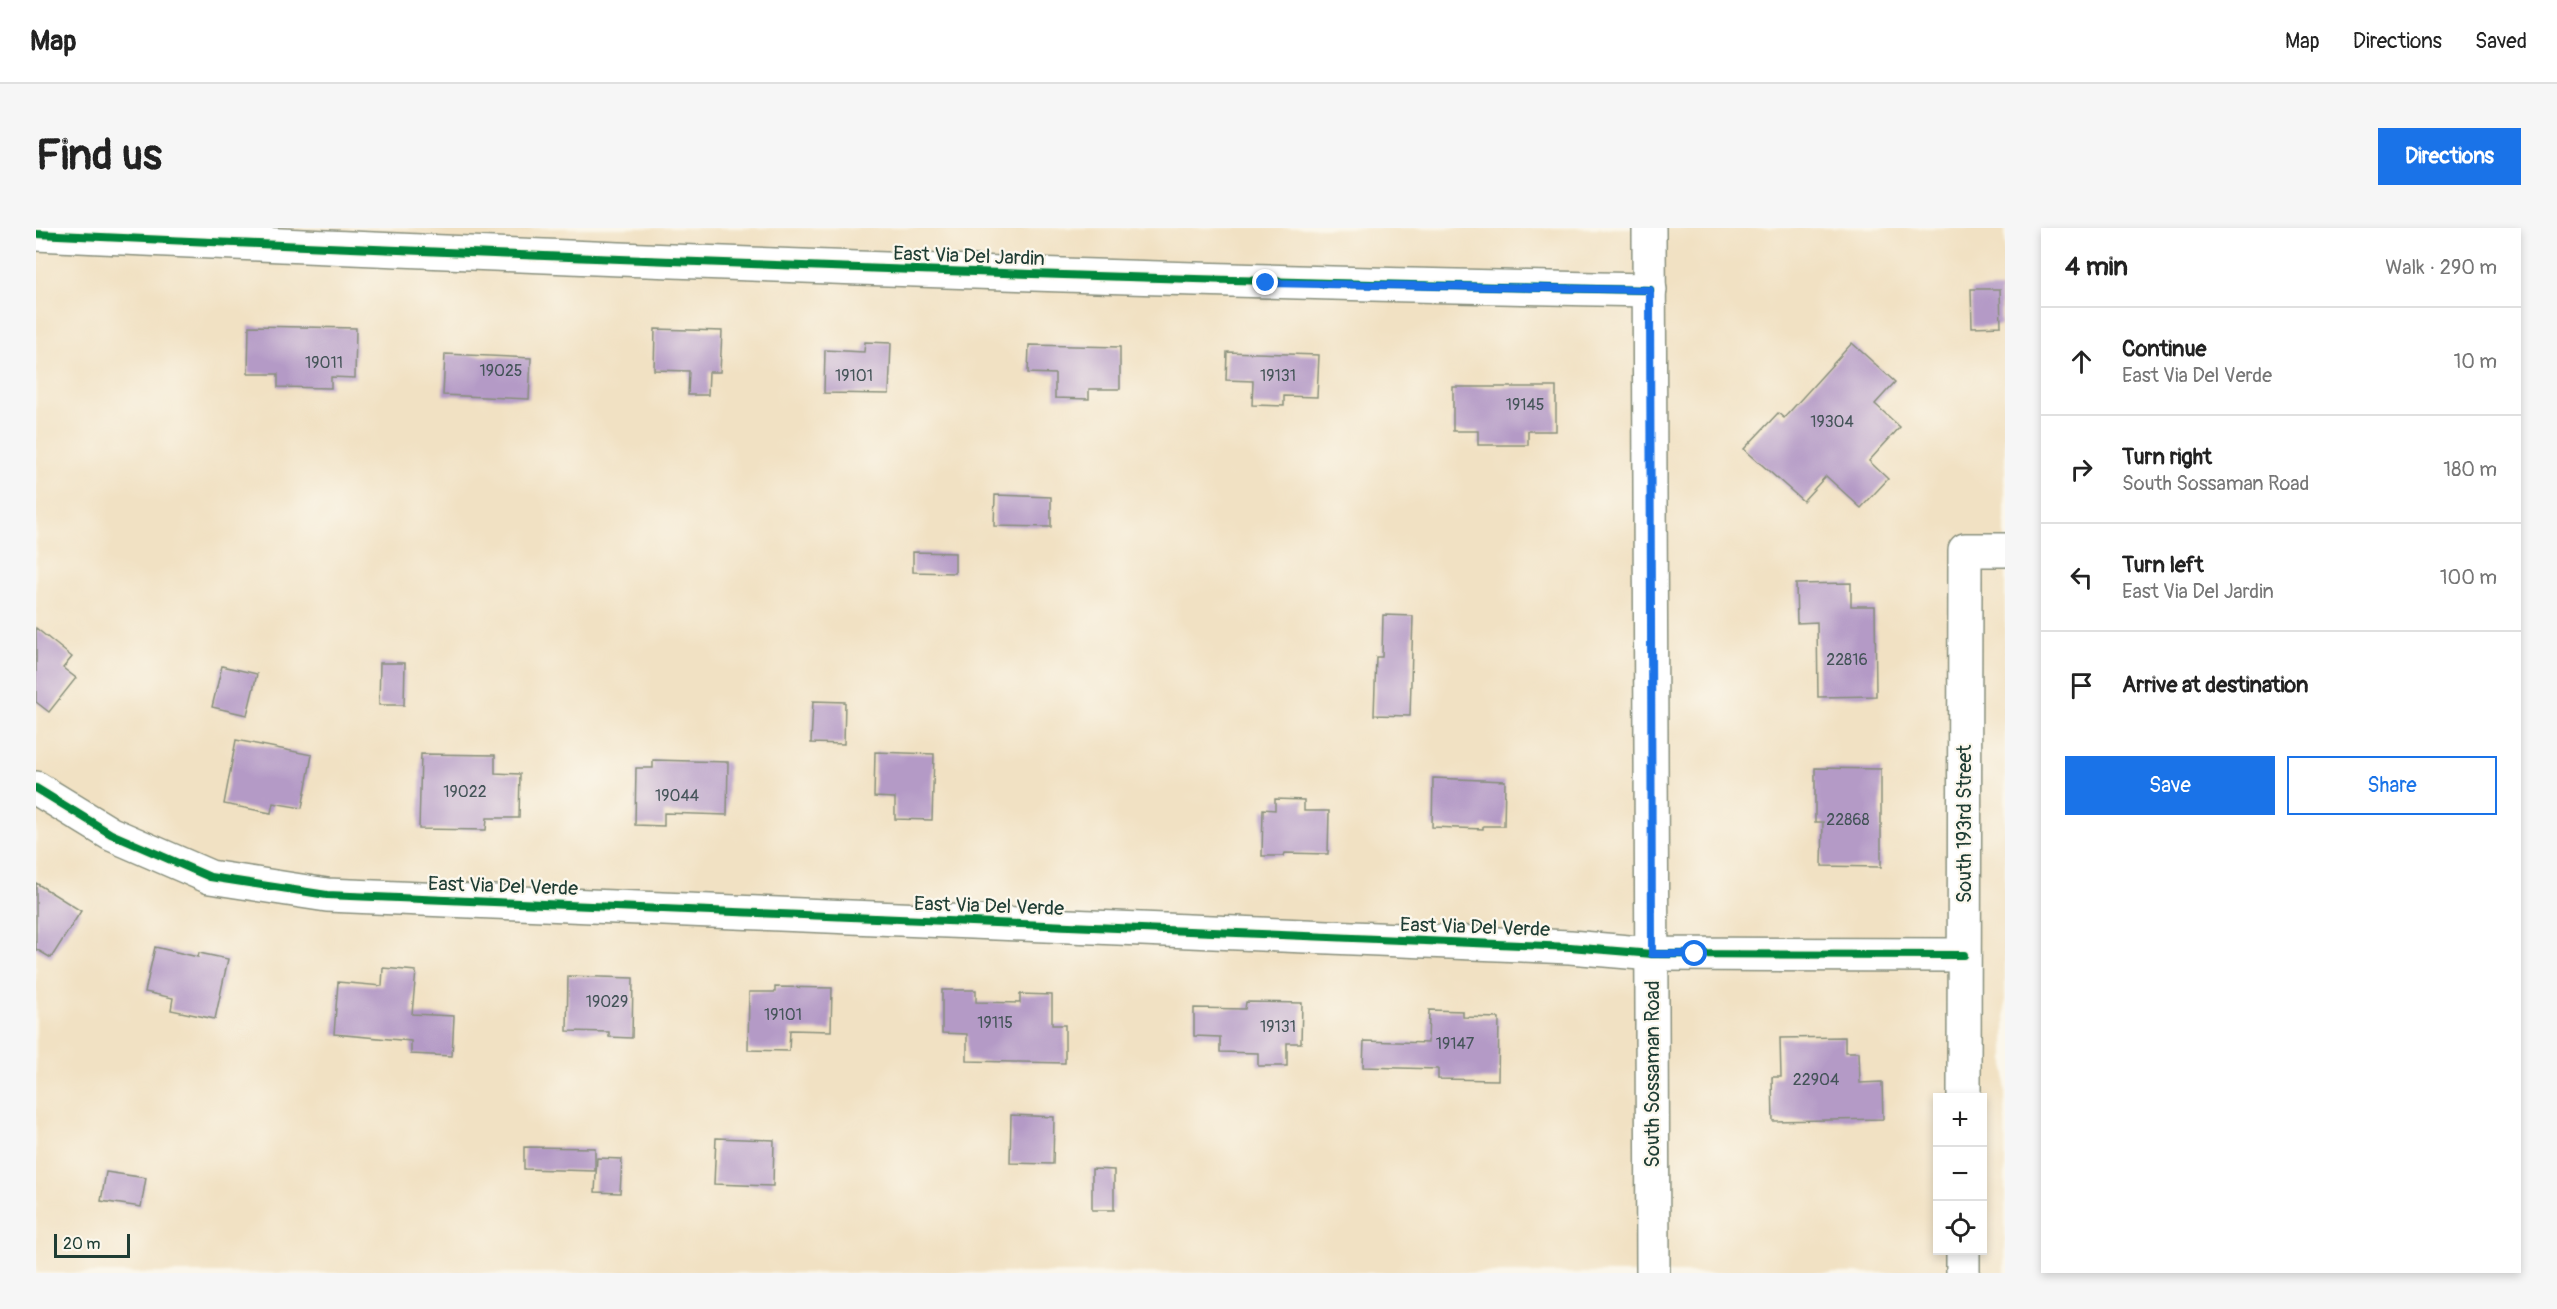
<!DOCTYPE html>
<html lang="en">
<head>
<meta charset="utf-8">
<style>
	:root { --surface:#fff; --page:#f6f6f6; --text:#222; --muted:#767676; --line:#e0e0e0; --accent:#1a73e8 }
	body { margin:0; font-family:Pangolin,sans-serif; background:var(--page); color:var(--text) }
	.controls { position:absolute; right:18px; bottom:18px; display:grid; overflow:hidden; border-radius:0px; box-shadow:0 3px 9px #0003 }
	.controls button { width:54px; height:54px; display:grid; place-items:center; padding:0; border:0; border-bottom:2px solid var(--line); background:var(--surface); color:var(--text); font:30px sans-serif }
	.scale { position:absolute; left:18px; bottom:15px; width:76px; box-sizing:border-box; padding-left:6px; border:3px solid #1f3d34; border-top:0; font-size:16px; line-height:21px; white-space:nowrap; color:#1f3d34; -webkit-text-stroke:4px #fbf7ec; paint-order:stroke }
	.stop { position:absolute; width:18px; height:18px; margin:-14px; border:4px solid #1a73e8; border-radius:50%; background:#fff }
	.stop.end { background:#1a73e8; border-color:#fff; box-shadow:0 2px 6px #0008 }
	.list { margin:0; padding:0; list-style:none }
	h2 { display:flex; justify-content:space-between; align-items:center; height:78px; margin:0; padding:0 24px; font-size:26px }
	h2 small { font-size:20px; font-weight:400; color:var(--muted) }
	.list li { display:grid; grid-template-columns:39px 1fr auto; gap:18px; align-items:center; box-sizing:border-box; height:108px; padding:0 24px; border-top:2px solid var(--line) }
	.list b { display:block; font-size:22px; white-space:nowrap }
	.list p { margin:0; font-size:20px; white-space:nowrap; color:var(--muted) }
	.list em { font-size:20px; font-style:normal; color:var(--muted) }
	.actions { display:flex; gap:12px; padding:18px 24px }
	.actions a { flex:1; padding:14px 0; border:2px solid var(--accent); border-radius:0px; text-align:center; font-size:21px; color:var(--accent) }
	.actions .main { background:var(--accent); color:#fff }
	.icon { flex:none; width:33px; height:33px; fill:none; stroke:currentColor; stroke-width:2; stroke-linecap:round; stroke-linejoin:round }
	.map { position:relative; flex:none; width:1969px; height:1045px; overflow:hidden; border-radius:0px }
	header { display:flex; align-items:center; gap:36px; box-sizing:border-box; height:84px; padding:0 30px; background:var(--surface); border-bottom:2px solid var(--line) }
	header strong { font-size:28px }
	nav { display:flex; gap:33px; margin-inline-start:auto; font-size:21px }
	.intro { display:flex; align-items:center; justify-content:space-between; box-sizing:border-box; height:144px; padding:0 36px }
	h1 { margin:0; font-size:42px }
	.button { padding:15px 27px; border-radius:0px; background:var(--accent); color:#fff; font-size:21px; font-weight:700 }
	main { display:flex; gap:36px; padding:0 36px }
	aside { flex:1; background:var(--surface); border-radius:0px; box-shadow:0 3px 9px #0003 }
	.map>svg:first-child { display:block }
	.building { fill:#b49ac6 }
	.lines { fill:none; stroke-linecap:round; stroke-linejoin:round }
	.minor-casing { stroke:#888f7c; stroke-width:36 }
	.major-casing { stroke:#888f7c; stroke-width:36 }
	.minor { stroke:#fff; stroke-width:33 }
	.major { stroke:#fff; stroke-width:33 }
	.cycleway-casing { stroke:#fbf7ec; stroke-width:11 }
	.cycleway { stroke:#00873e; stroke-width:8 }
	.route { stroke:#1a73e8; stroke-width:8 }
	.labels { text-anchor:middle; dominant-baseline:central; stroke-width:4.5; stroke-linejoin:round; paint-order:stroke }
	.number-label { font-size:16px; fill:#445458 }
	.street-label { font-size:20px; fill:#1f3d34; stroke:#fbf7ec }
</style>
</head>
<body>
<header>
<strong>Map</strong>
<nav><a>Map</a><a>Directions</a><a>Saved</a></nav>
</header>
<div class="intro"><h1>Find us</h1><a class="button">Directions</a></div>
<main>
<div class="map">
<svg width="1969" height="1045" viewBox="0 0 1969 1045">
	<rect width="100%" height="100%" fill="#fbf7ec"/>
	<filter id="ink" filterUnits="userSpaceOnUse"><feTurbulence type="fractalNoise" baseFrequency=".0167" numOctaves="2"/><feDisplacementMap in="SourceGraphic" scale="12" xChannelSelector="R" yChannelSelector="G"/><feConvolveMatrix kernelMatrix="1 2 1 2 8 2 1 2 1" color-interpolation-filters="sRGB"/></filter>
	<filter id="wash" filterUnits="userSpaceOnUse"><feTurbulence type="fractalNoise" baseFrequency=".008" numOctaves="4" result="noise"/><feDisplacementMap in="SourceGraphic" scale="24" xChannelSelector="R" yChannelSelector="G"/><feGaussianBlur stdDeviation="1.35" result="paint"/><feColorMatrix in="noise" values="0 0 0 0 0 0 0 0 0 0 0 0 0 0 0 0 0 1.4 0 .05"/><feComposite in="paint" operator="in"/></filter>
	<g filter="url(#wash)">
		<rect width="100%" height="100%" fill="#f1e1c3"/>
		<g id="blocks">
			<g class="building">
				<polygon points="1935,61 1964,61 1965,98 1936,99"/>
				<polygon points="213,98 320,100 319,150 295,149 295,160 242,159 242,146 212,146"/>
				<polygon points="619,101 686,103 684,144 673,144 672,167 652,167 653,143 618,142"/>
				<polygon points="829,114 855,115 853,166 788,165 789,122 828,124"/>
				<polygon points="1816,115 1859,154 1839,176 1864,199 1833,233 1852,251 1825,280 1790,248 1767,273 1708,221 1742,185 1748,190"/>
				<polygon points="993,117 1084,119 1084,161 1053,161 1053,171 1019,170 1019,146 992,145"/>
				<polygon points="1191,124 1283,127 1281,169 1248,168 1248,178 1216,177 1217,153 1190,152"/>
				<polygon points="409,126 495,130 493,171 407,167"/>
				<polygon points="1417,159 1520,159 1520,203 1492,203 1492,217 1442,217 1442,203 1417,203"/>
				<polygon points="959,267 1015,269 1015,299 958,298"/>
				<polygon points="877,324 919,325 919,345 877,344"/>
				<polygon points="1815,355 1815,378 1839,378 1840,468 1782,469 1781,394 1761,395 1760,356"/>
				<polygon points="1347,387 1377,388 1374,488 1338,487 1340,429 1346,429"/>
				<polygon points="0,400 36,429 27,440 40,450 13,484 0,474"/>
				<polygon points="344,435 369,435 368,477 343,477"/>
				<polygon points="186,438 221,446 211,487 176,479"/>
				<polygon points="777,473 809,474 808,516 775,515"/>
				<polygon points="200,512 276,527 266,580 237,575 235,585 188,576"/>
				<polygon points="839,524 898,526 896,592 859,591 859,570 838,569"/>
				<polygon points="385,526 459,527 459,545 484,546 483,590 451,590 450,602 383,601"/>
				<polygon points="617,532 692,534 691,587 628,585 628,598 599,597 600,540 617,540"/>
				<polygon points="1779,540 1845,541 1845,639 1786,638 1787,594 1779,594"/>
				<polygon points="1397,550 1469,553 1468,598 1447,598 1447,601 1396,599"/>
				<polygon points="1239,571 1268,572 1268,583 1293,583 1292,626 1249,625 1248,628 1226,628 1227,581 1239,582"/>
				<polygon points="0,655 45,683 15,730 0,721"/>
				<polygon points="119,719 162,729 163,725 192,731 179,791 135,782 137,770 109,764"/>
				<polygon points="347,740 380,743 376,786 418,788 416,828 375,826 375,813 298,806 302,754 346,758"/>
				<polygon points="532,748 597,750 596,810 573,809 573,804 531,803"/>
				<polygon points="739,759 796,760 795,803 754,802 753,823 712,822 713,764 739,764"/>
				<polygon points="906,762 940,762 940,774 984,775 984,766 1016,767 1016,797 1029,797 1029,835 931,833 931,806 906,805"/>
				<polygon points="1210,774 1266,775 1265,815 1251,815 1251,838 1222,838 1222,825 1184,824 1184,809 1158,808 1158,780 1209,781"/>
				<polygon points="1393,782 1427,783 1427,789 1463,790 1462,852 1402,851 1402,841 1327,839 1328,813 1392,815"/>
				<polygon points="1809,809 1809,824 1823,824 1824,855 1846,854 1847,891 1737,893 1736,849 1745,849 1744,810"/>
				<polygon points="975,887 1018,889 1017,936 974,935"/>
				<polygon points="680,910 738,912 737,958 678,956"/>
				<polygon points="488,919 559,920 559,943 488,941"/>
				<polygon points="561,930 586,931 584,965 559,964"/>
				<polygon points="1056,941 1078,942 1078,982 1056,982"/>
				<polygon points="70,944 110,950 105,979 65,973"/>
			</g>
		</g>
	</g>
	<g filter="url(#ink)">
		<use href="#blocks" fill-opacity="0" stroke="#888f7c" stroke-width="1.5"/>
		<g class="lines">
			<defs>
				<g id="minor">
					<path d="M0,6C538,31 1075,52 1614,62"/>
					<polyline points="0,560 75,606 174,649 291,667 1534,719 1616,726 1928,727"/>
					<polyline points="1928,870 1929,322 1969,322"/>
					<polyline points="1927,1045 1927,1022"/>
				</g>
				<polyline id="major" points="1613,0 1617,1045"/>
			</defs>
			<use href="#minor" class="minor-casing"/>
			<use href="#major" class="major-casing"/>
			<use href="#minor" class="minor"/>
			<use href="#major" class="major"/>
			<defs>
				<g id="cycleway">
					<path d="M0,6C538,31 1075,52 1614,62"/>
					<polyline points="0,560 75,606 174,649 291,667 1534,719 1616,726 1928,727"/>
				</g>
			</defs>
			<use href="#cycleway" class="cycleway-casing"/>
			<use href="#cycleway" class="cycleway"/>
		</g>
	</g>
	<g class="lines" filter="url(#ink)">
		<polyline class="route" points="1230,55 1614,62 1616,726 1659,726"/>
	</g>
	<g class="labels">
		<g class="number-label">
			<text x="288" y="135">19011</text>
			<text x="465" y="143">19025</text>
			<text x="818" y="148">19101</text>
			<text x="1242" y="148">19131</text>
			<text x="1489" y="177">19145</text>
			<text x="1796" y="194">19304</text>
			<text x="1811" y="432">22816</text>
			<text x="429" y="564">19022</text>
			<text x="641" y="568">19044</text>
			<text x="1812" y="592">22868</text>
			<text x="571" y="774">19029</text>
			<text x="747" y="787">19101</text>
			<text x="959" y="795">19115</text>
			<text x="1242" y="799">19131</text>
			<text x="1419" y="816">19147</text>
			<text x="1780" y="852">22904</text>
		</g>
		<g class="street-label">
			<text transform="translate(933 28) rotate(2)">East Via Del Jardin</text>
			<text transform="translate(1928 596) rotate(-90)">South 193rd Street</text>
			<text transform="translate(467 658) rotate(2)">East Via Del Verde</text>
			<text transform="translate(953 678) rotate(2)">East Via Del Verde</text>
			<text transform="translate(1439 699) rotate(2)">East Via Del Verde</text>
			<text transform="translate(1616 846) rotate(-90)">South Sossaman Road</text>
		</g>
	</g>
</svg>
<div class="controls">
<button>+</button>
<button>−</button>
<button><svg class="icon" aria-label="locate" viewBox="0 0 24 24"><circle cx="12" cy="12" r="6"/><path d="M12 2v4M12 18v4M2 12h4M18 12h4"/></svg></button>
</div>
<div class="scale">20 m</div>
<div class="stop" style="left:1659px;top:726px"></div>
<div class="stop end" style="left:1230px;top:55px"></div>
</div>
<aside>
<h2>4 min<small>Walk · 290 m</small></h2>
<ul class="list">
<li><svg class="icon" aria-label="ahead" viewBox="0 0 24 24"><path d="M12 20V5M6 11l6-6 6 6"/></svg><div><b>Continue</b><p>East Via Del Verde</p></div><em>10 m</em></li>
<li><svg class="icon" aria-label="right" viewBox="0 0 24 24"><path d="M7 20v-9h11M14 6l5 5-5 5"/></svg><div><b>Turn right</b><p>South Sossaman Road</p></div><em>180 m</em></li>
<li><svg class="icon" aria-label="left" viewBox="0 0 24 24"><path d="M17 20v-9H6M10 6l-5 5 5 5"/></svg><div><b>Turn left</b><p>East Via Del Jardin</p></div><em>100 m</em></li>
<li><svg class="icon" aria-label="arrive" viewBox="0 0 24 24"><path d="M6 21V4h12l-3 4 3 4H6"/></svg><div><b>Arrive at destination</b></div></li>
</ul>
<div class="actions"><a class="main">Save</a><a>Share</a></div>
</aside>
</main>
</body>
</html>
